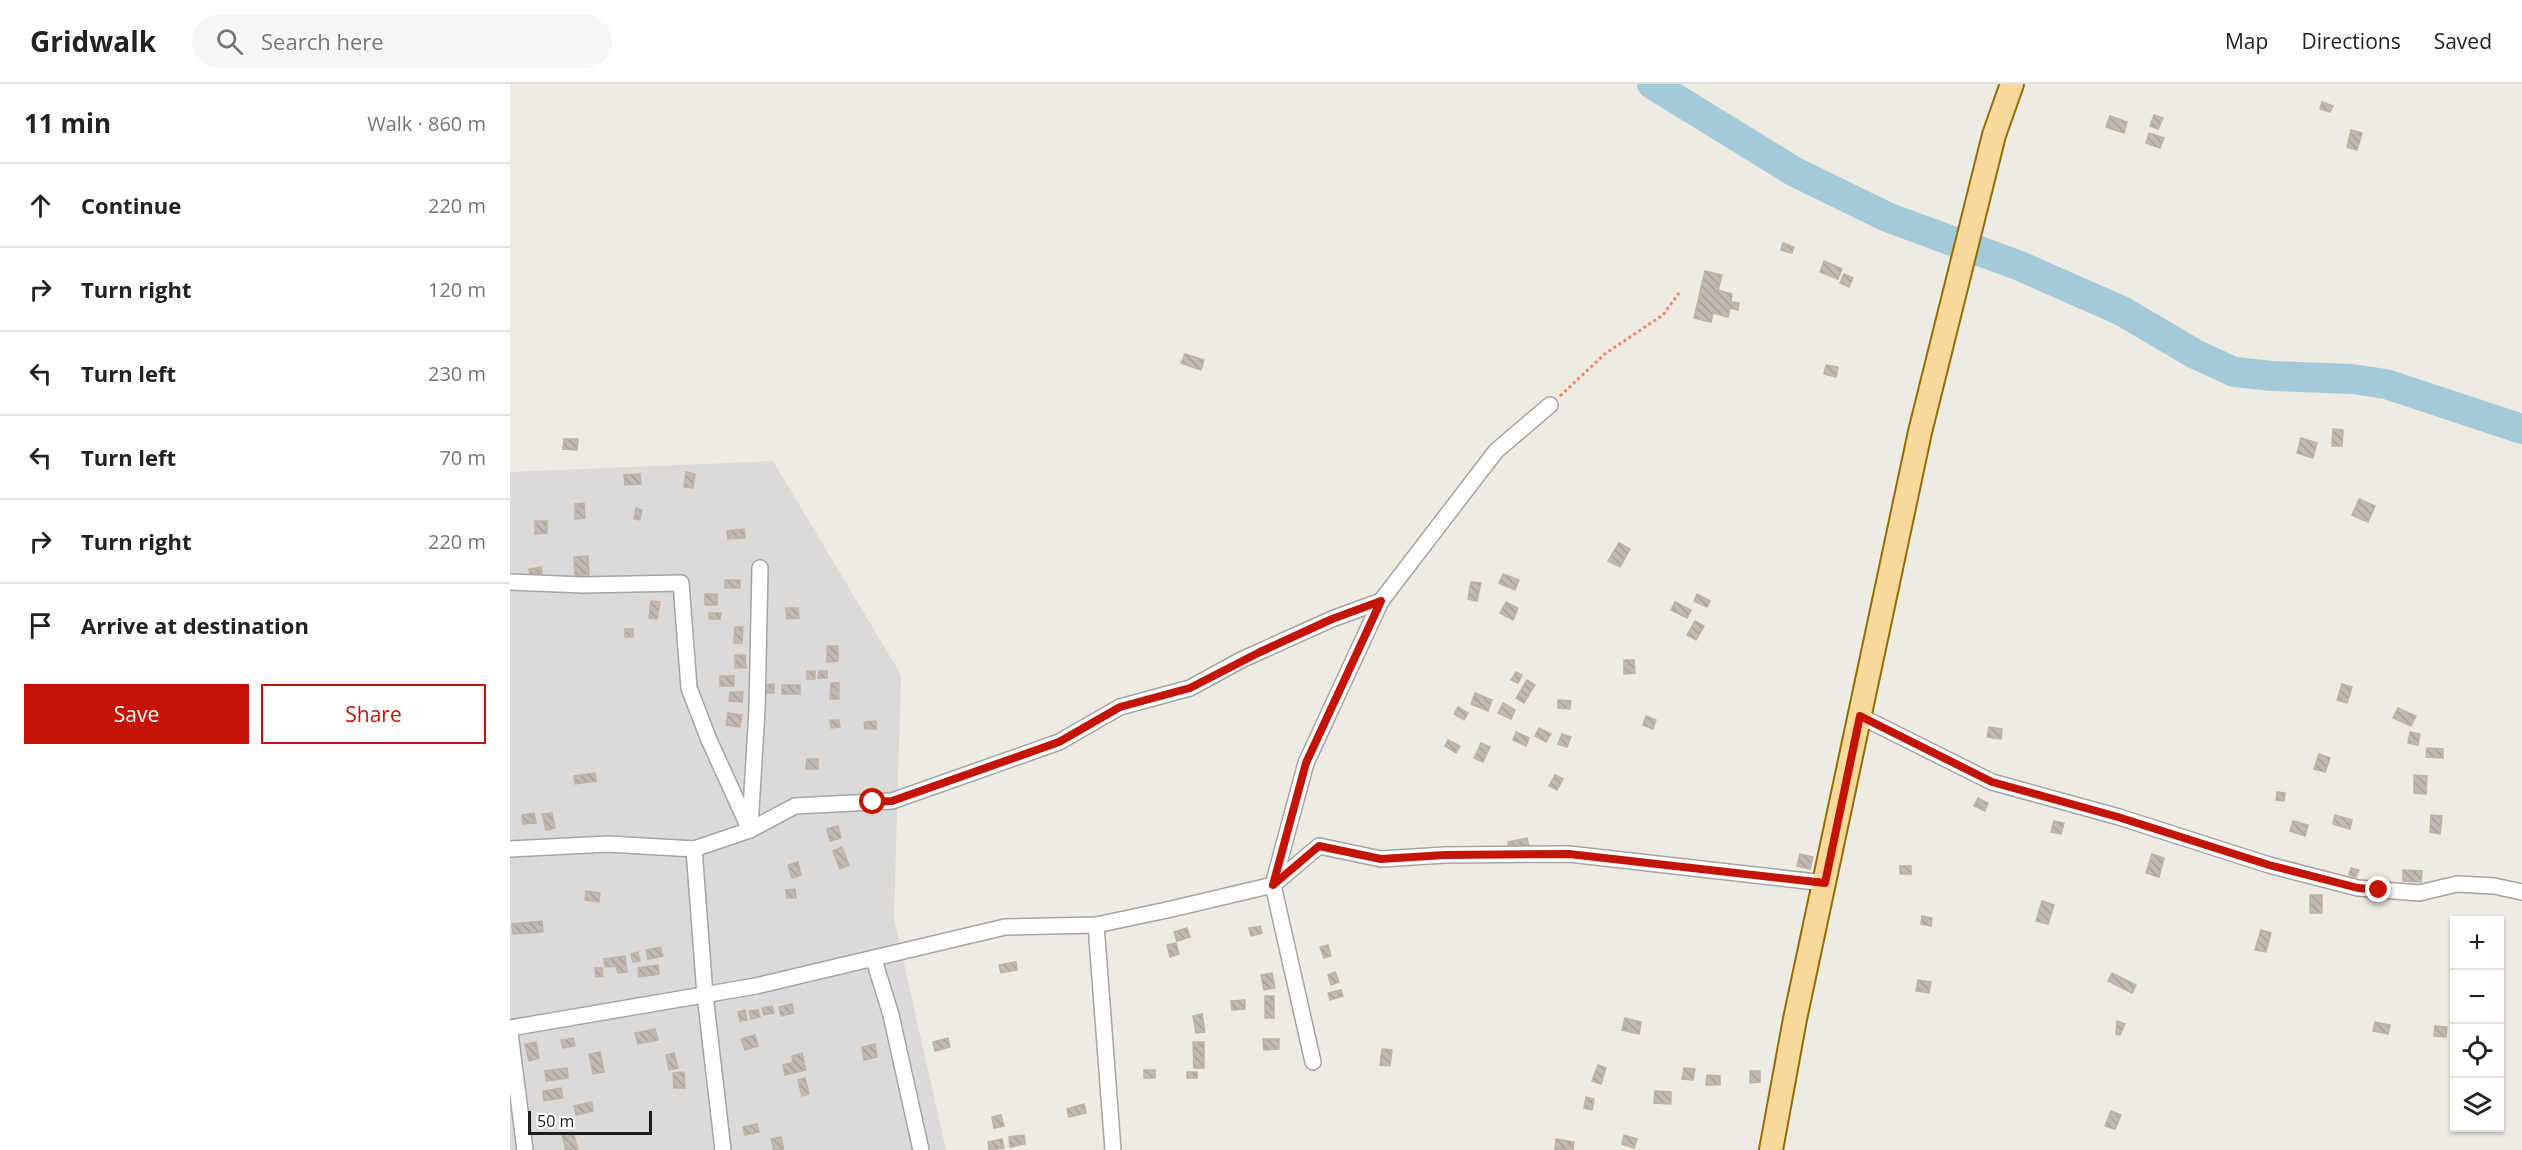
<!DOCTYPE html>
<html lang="en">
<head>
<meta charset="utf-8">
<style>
	:root { --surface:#fff; --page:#f6f6f6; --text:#222; --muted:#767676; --line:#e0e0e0; --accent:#c41405 }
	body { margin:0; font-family:"Open Sans",sans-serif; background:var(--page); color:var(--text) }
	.controls { position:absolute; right:18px; bottom:18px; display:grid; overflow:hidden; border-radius:0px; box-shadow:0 2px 4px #0004 }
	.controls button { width:54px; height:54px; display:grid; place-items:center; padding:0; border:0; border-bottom:2px solid var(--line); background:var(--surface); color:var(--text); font:30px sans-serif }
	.scale { position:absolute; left:18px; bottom:15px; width:124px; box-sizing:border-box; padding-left:6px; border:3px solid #1d1d1d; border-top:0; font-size:16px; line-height:21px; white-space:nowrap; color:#1d1d1d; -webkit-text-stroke:4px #fff; paint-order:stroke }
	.stop { position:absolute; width:18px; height:18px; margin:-14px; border:4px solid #c41405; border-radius:50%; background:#fff }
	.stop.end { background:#c41405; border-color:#fff; box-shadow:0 2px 6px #0008 }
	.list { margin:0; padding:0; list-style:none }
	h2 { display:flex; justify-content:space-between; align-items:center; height:78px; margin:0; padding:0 24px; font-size:26px }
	h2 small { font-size:20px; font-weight:400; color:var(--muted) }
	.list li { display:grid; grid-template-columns:39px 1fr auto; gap:18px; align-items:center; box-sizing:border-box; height:84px; padding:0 24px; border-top:2px solid var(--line) }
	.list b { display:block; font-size:22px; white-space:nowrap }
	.list em { font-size:20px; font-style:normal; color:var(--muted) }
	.actions { display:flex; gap:12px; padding:18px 24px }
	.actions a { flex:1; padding:14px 0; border:2px solid var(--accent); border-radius:0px; text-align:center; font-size:21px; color:var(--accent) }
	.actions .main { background:var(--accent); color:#fff }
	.icon { flex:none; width:33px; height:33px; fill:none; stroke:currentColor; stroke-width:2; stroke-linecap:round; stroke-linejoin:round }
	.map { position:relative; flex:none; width:2012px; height:1066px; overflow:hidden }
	header { display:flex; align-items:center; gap:36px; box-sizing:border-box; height:84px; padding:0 30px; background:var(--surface); border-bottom:2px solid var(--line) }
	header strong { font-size:28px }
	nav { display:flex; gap:33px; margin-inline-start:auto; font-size:21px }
	.search { width:420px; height:54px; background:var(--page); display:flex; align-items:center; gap:15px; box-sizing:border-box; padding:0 21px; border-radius:33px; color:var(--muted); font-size:22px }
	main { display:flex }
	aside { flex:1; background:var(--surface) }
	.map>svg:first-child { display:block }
	.residential { fill:#dbdad9 }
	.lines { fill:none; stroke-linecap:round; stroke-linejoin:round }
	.river { stroke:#a4cada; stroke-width:30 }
	.building { fill:url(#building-back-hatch); stroke:#bfb2a5; stroke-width:1.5 }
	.minor-casing { stroke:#a4a4a4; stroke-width:18 }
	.primary-casing { stroke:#916d04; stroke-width:26 }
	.path { stroke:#f6846b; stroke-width:3; stroke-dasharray:3 3; stroke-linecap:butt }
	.minor { stroke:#fff; stroke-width:15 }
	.primary { stroke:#f9d89c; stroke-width:22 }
	.route { stroke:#c41405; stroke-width:8 }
</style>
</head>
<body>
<header>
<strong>Gridwalk</strong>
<div class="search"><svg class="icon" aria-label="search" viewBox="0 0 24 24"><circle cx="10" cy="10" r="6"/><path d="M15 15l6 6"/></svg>Search here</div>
<nav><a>Map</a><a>Directions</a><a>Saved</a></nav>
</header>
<main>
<aside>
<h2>11 min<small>Walk · 860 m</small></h2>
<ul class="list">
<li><svg class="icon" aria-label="ahead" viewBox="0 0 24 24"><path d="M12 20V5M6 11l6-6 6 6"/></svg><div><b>Continue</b></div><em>220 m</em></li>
<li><svg class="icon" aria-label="right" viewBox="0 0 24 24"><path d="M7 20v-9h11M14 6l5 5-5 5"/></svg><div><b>Turn right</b></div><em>120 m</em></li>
<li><svg class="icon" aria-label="left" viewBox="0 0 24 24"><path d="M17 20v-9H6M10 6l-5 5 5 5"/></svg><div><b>Turn left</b></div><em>230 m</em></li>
<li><svg class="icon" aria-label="left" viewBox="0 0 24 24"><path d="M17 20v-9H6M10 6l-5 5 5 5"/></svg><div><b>Turn left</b></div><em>70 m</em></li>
<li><svg class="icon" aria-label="right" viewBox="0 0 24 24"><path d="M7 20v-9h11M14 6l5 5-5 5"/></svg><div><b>Turn right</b></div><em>220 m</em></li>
<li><svg class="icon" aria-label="arrive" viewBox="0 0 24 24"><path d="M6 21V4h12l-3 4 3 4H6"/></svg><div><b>Arrive at destination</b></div></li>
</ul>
<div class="actions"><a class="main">Save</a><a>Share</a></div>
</aside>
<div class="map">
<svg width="2012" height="1066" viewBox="0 0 2012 1066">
	<defs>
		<pattern id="building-back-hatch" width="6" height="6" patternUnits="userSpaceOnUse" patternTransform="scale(1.5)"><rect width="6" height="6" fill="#c2bab2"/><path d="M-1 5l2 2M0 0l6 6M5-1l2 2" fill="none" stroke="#a69f99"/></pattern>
	</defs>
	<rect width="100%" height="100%" fill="#eeebe2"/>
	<polygon class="residential" points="263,377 391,591 384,835 436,1066 0,1066 0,388"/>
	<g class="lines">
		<polyline class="river" points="1142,0 1283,87 1377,133 1510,182 1612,227 1685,270 1724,288 1762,292 1842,295 1876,300 2012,345"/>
	</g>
	<g class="building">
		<polygon points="1812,18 1823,22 1820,28 1810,25"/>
		<polygon points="1644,31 1653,34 1648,45 1640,42"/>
		<polygon points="1600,32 1617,38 1614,49 1596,43"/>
		<polygon points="1841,46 1852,49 1847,66 1837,63"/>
		<polygon points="1639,49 1654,54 1650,64 1636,59"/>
		<polygon points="1273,159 1284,163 1282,169 1271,166"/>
		<polygon points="1314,177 1332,185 1328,195 1310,188"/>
		<polygon points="1195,187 1212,191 1208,206 1222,210 1221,218 1229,219 1228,226 1220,224 1218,233 1203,229 1201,238 1184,234"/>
		<polygon points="1334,190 1343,194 1339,203 1330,199"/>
		<polygon points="675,270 694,276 691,286 671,279"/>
		<polygon points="1316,281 1328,283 1326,293 1314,290"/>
		<polygon points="1823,345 1833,346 1832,362 1822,362"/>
		<polygon points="1791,354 1807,359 1803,374 1787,369"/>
		<polygon points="54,355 68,355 67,366 53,365"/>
		<polygon points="176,388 185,390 183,404 174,403"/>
		<polygon points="130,390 131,400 115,401 114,391"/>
		<polygon points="1849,415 1865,422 1858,438 1842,431"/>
		<polygon points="74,419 75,434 65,435 65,420"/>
		<polygon points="126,424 132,426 130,436 124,435"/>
		<polygon points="25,437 37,437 37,449 25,450"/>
		<polygon points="234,445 235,454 218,455 217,447"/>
		<polygon points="1109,459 1120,465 1110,483 1098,477"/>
		<polygon points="78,472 79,491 65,491 64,473"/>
		<polygon points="31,483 32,489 20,491 19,485"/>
		<polygon points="993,490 1009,496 1005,506 989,499"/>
		<rect x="215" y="496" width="15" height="8"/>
		<polygon points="961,498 971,499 967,517 958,515"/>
		<rect x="195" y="510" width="12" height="11"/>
		<polygon points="1187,510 1200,517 1197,523 1184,517"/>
		<polygon points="141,517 150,518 147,535 139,534"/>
		<polygon points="996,518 1008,524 1003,536 990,529"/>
		<polygon points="1165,518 1181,526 1177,534 1161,526"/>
		<polygon points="276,524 288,524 289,534 277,535"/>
		<polygon points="199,529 211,529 210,535 199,535"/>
		<polygon points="1185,537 1194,542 1186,556 1177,551"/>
		<polygon points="225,543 233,543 232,559 224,559"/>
		<rect x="115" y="545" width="8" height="8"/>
		<polygon points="317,562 328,562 328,577 317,578"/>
		<polygon points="225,571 235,571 236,584 225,584"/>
		<polygon points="1114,576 1124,576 1125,589 1114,590"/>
		<rect x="297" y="587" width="8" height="8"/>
		<polygon points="309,587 317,587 317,594 308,594"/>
		<polygon points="1006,588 1012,591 1008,599 1001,596"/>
		<rect x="210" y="592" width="14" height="10"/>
		<polygon points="1017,596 1025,601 1014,619 1006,614"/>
		<polygon points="321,599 329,599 329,615 320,615"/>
		<polygon points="264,600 264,609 255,609 255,601"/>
		<polygon points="1832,600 1842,603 1837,619 1827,616"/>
		<rect x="272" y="601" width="18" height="9"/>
		<polygon points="220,608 233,608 232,618 219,617"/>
		<polygon points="965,609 982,616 978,627 961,620"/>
		<polygon points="1048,616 1061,617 1060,625 1048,624"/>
		<polygon points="993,619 1005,626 1001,635 988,629"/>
		<polygon points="948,623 958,629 954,636 944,630"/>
		<polygon points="1888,624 1906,632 1901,642 1883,634"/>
		<polygon points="218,629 232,631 230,643 216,641"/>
		<polygon points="1136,632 1146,636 1143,645 1133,641"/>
		<polygon points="320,636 329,636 330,643 321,644"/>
		<polygon points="366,637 366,645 355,645 354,638"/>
		<polygon points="1479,643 1492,645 1491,655 1477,653"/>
		<polygon points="1029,644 1041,650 1036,658 1025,652"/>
		<polygon points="1006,648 1019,654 1016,662 1003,656"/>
		<polygon points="1900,648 1910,650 1908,661 1898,659"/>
		<polygon points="1052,650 1061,653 1057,663 1048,660"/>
		<polygon points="938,656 950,662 946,669 935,662"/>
		<polygon points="971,659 980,663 973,678 964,674"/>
		<polygon points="1917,664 1933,665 1933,674 1916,673"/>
		<polygon points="1809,670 1820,674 1815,688 1804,685"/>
		<polygon points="297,675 308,675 308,685 296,685"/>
		<polygon points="85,689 86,697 65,700 64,692"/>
		<polygon points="1045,691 1053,695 1047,706 1039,702"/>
		<polygon points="1904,691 1917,692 1916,710 1904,709"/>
		<polygon points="1767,708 1775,709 1774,717 1766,716"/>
		<polygon points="1468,714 1478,719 1475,727 1464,722"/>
		<polygon points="24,729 26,739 13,740 12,731"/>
		<polygon points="42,729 45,744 36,746 32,730"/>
		<polygon points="1825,731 1842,736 1840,745 1823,740"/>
		<polygon points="1921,731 1932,732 1930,750 1920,748"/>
		<polygon points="1544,737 1554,739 1551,750 1541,748"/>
		<polygon points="1783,737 1798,741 1795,752 1780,747"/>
		<polygon points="328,742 331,754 320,757 317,745"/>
		<polygon points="1017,754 1019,764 1000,768 998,758"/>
		<polygon points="332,763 339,781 330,785 323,767"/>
		<polygon points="1290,770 1303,773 1300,785 1287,782"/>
		<polygon points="1642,770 1654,774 1649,793 1636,789"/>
		<polygon points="288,778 291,791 282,794 278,781"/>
		<rect x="1390" y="782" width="11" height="8"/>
		<polygon points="1841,784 1849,786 1846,793 1839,791"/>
		<polygon points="1893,786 1912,787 1911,798 1893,797"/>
		<polygon points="285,805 286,814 277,814 276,806"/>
		<polygon points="76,807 90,809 89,818 75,816"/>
		<rect x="1800" y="811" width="12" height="18"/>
		<polygon points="1532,817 1544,821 1538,840 1526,837"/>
		<polygon points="1412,832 1422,834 1421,842 1411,840"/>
		<polygon points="32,837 33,848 3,850 2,840"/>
		<polygon points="750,842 752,849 741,852 739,844"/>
		<polygon points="677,844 680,853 667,857 664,848"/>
		<polygon points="1751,846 1761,849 1756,868 1745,866"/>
		<polygon points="666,859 669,870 660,873 657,861"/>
		<polygon points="818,861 821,872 814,874 810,863"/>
		<polygon points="150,863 153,872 138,875 136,866"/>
		<polygon points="128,868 130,877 123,878 121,870"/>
		<polygon points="115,872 117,888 108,889 106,882 95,883 94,875"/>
		<polygon points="506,878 507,886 491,889 489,881"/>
		<polygon points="148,881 149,890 129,893 128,884"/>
		<polygon points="85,884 92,884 93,892 86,893"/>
		<polygon points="825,888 829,898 821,901 818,891"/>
		<polygon points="762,889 765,904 754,906 751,891"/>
		<polygon points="1602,889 1626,901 1622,909 1598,897"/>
		<polygon points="1408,896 1421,898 1419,909 1406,907"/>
		<polygon points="831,906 833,912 820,916 818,909"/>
		<rect x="755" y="912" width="9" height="22"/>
		<polygon points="735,916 735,925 722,926 721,917"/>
		<polygon points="282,920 284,929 271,932 269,923"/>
		<polygon points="262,922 264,929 254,931 252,924"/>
		<polygon points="235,926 237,936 230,937 228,928"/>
		<polygon points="248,926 250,933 241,935 239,927"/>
		<polygon points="692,930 695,948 686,949 683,932"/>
		<polygon points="1115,934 1131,938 1129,950 1112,946"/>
		<polygon points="1607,937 1615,940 1610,951 1606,950"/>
		<polygon points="1865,938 1880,941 1878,950 1863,947"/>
		<polygon points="1925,942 1937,943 1936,953 1924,952"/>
		<polygon points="145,945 148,956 128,960 125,949"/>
		<polygon points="245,951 248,962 235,966 231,955"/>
		<polygon points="63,954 65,962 53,964 51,956"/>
		<polygon points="438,954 440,963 425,967 423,958"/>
		<polygon points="753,955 769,955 769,965 754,966"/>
		<polygon points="26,958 29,974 19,977 15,960"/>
		<polygon points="683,958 694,958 694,984 684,984"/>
		<polygon points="365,960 367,973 354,976 352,963"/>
		<polygon points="872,965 882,966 880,982 870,981"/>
		<polygon points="90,968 94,988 83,990 79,970"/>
		<polygon points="164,969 168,984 159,986 156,971"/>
		<polygon points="292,969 296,986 275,991 273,981 283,978 282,972"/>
		<polygon points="1088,981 1096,984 1091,1000 1082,997"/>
		<polygon points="57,984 58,994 36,997 35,987"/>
		<polygon points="1174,984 1185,985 1183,996 1172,995"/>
		<rect x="634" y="986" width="11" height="8"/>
		<polygon points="1240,987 1250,987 1250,998 1240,999"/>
		<polygon points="174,988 175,1004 164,1004 163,989"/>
		<rect x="677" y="988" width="10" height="6"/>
		<polygon points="1197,991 1210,992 1210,1001 1196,1001"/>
		<polygon points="295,994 299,1010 292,1012 288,996"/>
		<polygon points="51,1004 53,1014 34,1017 33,1007"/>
		<polygon points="1145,1007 1161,1008 1161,1020 1144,1019"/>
		<polygon points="1076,1013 1084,1015 1082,1026 1074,1024"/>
		<polygon points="82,1018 83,1027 66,1031 64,1022"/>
		<polygon points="574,1020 576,1029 559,1033 557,1025"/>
		<polygon points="1601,1027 1611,1031 1605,1045 1595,1042"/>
		<polygon points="491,1031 494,1042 484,1044 482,1033"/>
		<polygon points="247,1040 249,1048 235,1051 233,1043"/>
		<polygon points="63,1048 68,1066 56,1066 52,1051"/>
		<polygon points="514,1051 515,1060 500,1063 499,1053"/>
		<polygon points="1114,1051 1127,1055 1124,1064 1112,1060"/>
		<polygon points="271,1053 274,1066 264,1066 261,1055"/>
		<polygon points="492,1055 494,1064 479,1066 478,1058"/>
		<polygon points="1046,1055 1064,1058 1063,1066 1045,1065"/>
	</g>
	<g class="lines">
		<defs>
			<g id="minor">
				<polyline points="0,498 73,501 171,499 179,604 199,656 240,746"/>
				<polyline points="1350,632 1482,698 1609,733 1759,781 1848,804 1909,809 1947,800 1984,802 2012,808"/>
				<polyline points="240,742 247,626 250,484"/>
				<polyline points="0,765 98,760 184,765 240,746 285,722 382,717 549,658 610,623 680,604 731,576 822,535 871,517 986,367 1040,321"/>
				<polyline points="184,765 195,911 213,1066"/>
				<polyline points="586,841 603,1066"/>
				<polyline points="364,876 381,931 411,1066"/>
				<polyline points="0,944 246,902 495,843 586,841 657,826 763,801 809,762 871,775 935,771 1059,770 1315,799"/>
				<polyline points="0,949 15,1066"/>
				<polyline points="803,978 763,801 796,679 871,517"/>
			</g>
			<polyline id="primary" points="1261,1066 1285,935 1410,348 1484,51 1502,0"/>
		</defs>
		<use href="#minor" class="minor-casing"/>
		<use href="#primary" class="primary-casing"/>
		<polyline class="path" points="1050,312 1096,269 1153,231 1169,209"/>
		<use href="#minor" class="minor"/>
		<use href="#primary" class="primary"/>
	</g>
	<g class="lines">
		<polyline class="route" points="363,718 382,717 549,658 610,623 680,604 750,568 822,535 871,517 796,679 763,801 809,762 871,775 935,771 1059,770 1315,799 1350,632 1482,698 1608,733 1759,781 1848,804 1869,806"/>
	</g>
</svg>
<div class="controls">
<button>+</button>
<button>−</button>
<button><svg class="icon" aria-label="locate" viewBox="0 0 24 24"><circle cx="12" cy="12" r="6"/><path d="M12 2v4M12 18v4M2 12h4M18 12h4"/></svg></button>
<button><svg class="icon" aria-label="layers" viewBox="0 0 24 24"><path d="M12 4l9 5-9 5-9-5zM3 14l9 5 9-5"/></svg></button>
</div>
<div class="scale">50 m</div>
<div class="stop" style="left:363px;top:718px"></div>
<div class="stop end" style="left:1869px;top:806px"></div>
</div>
</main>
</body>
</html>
